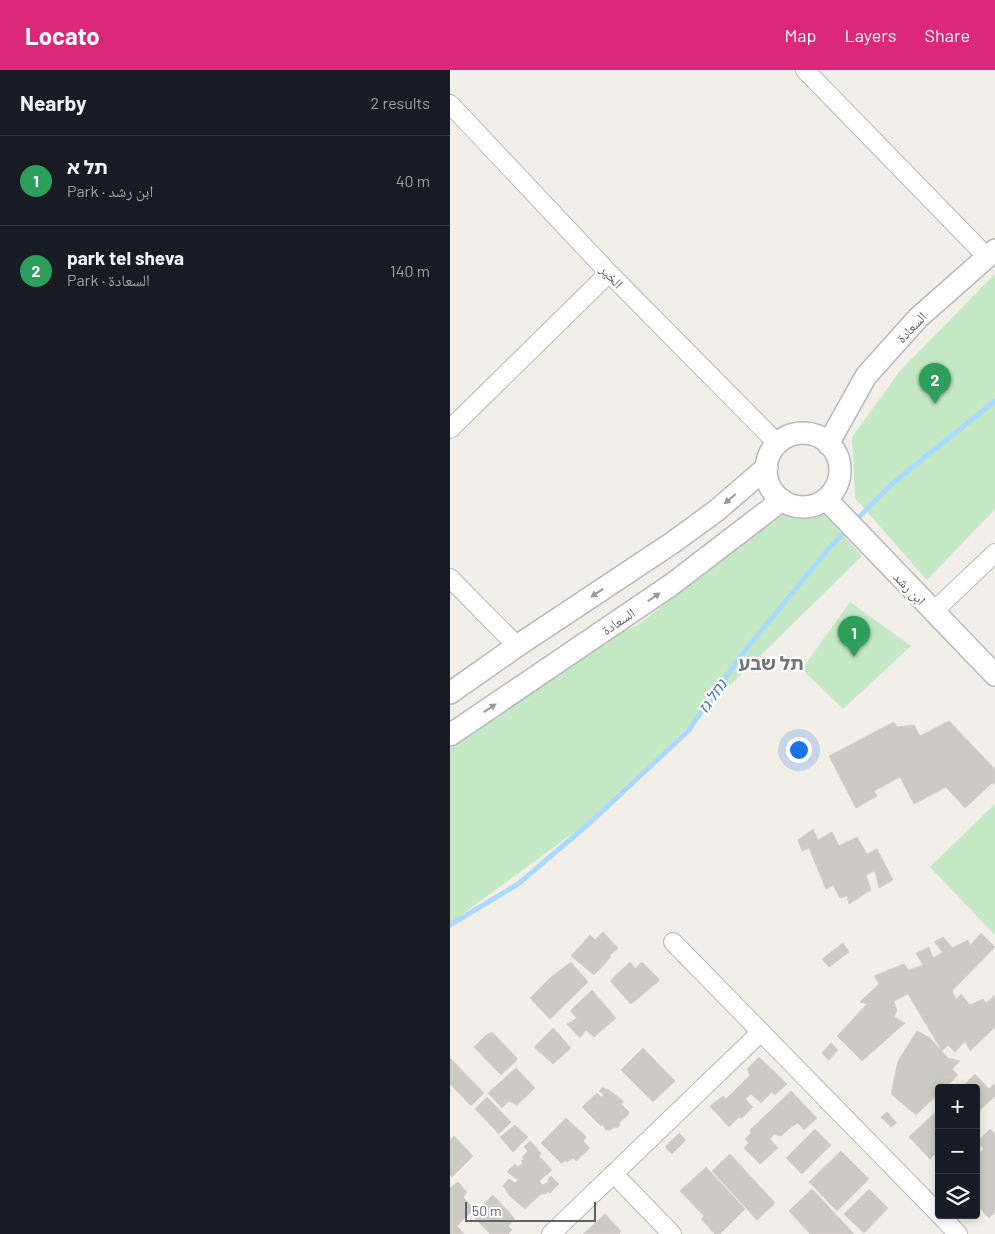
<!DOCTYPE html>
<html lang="en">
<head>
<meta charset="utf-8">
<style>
	:root { --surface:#171b24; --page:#242831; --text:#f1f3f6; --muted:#9ea1a6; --line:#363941; --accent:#db2777 }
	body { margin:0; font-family:Barlow,"Noto Naskh Arabic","Noto Sans Hebrew",sans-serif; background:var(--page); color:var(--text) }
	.controls { position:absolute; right:15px; bottom:15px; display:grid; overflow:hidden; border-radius:5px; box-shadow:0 2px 8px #0003 }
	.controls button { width:45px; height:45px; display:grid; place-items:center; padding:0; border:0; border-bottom:1px solid var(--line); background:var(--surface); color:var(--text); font:25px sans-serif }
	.scale { position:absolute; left:15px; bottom:12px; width:131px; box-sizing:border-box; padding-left:5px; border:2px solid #5f6368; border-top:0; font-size:14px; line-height:18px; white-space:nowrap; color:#5f6368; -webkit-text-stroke:4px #fff; paint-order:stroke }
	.you { position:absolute; left:348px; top:679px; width:18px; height:18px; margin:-12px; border:4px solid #fff; border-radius:50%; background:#1a73e8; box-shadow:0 0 0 8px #1a73e833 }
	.badge { display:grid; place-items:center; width:32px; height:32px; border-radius:50%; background:var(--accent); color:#fff; font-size:16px; font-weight:700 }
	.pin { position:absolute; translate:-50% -41px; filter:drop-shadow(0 1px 2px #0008) }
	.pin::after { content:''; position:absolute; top:26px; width:18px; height:15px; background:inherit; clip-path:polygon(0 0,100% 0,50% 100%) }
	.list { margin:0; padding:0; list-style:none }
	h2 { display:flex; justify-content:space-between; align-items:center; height:65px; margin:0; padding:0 20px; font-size:21px }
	h2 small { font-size:16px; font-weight:400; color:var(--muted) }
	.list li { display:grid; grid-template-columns:32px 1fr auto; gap:15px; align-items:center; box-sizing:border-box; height:90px; padding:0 20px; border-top:1px solid var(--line) }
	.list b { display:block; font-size:19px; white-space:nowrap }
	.list p { margin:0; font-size:16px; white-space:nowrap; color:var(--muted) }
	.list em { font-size:16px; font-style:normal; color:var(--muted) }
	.icon { flex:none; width:28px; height:28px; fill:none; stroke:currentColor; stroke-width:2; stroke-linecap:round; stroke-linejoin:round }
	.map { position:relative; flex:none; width:545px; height:1164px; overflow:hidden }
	header { display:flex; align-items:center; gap:30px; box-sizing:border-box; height:70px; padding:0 25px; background:var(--accent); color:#fff }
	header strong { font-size:24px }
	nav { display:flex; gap:28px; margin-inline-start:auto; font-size:18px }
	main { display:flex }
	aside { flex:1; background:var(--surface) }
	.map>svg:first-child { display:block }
	.green { fill:#c5e8c5 }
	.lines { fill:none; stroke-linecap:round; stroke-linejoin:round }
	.stream { stroke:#aadaff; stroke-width:5 }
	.building { fill:#cccac5; stroke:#d6d1c6 }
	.minor-casing { stroke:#b5b8bc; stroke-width:20 }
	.tertiary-casing { stroke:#b5b8bc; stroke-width:24 }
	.minor { stroke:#fff; stroke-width:18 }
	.tertiary { stroke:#fff; stroke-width:21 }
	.oneway { fill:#979a9d }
	.labels { text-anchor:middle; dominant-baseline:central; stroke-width:4.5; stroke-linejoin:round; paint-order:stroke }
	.street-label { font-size:14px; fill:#5f6368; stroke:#fff }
	.water-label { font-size:15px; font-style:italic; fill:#4174aa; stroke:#fff }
	.district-label { font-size:19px; font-weight:bold; fill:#70757a; stroke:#fff }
</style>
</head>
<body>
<header>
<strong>Locato</strong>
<nav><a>Map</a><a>Layers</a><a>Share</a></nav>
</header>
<main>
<aside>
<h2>Nearby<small>2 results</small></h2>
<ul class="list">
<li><span class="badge" style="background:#2e9e5b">1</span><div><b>תל א</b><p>Park · ابن رشد</p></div><em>40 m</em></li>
<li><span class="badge" style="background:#2e9e5b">2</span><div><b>park tel sheva</b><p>Park · السعادة</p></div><em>140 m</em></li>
</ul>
</aside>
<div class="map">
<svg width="545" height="1164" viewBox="0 0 545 1164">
	<rect width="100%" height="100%" fill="#f1efe8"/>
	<g class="green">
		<polygon points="545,204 545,439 477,510 405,428 402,367 450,301"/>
		<polygon points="333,445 375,445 412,486 148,745 0,853 0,678 171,562 188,555 275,487"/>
		<polygon points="400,532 461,576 393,639 352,599"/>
		<polygon points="545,734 545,865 480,797"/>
	</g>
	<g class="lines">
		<g class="stream">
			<polyline points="404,452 444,412 545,331"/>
			<polyline points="0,855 68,814 142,751 238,661 293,583 380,477 398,458"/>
		</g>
	</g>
	<g class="building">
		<polygon points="499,651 545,699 545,714 542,713 515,738 496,717 464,734 450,707 424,721 427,726 406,738 379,686 444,652 447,657 464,655 470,666"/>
		<polygon points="363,759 368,770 382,762 389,776 407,767 417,784 427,779 443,810 429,818 425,801 416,805 421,820 399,834 397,826 390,828 383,815 376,819 359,778 352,781 348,770"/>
		<polygon points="153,862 168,878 160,885 160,888 144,905 121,886 140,865 145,870"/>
		<polygon points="531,863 545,877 502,921 506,929 511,924 520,935 533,929 536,933 545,925 545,957 520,981 515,971 505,982 498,975 492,981 458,924 444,931 447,941 444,947 455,953 412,991 387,966 417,934 410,932 429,914 424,906 454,894 459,900 473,895 466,883 479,877 483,888 493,882 484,872 493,867 502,878 518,870 520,876"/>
		<polygon points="393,873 399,882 379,897 372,889"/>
		<polygon points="121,892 138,912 100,949 80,928 101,907"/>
		<polygon points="180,892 185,899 192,892 210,910 181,934 160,911"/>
		<polygon points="142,920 166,948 144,967 136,960 130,968 117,954 127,948 120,941"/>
		<polygon points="103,958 121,978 103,994 84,977"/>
		<polygon points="467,961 480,968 498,988 510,991 502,999 508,1005 495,1018 489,1018 489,1023 466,1045 441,1024 448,991"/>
		<polygon points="42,962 68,989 51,1005 24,977 36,965"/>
		<polygon points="381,973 388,980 379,990 372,983"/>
		<polygon points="193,978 225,1011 203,1032 171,1000"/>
		<polygon points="309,987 337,1014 325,1025 322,1022 311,1033 301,1024 295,1029 303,1037 292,1048 289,1047 279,1057 260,1036 273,1026 276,1029 300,1005 297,999"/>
		<polygon points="0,988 34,1023 21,1036 0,1014"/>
		<polygon points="66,998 85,1018 67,1035 59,1031 52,1038 38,1023"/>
		<polygon points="525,1004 539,1019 545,1013 545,1026 526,1044 526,1018 511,1018"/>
		<polygon points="153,1017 156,1020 158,1019 173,1031 171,1034 179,1042 179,1044 169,1053 170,1055 167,1058 165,1057 160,1060 156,1060 152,1054 151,1056 132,1037 147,1023 151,1027 154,1025 149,1021"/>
		<polygon points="341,1021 367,1048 354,1060 348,1053 341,1057 331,1066 324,1064 320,1069 328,1078 310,1094 294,1078 299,1073 295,1069 301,1063 300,1060"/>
		<polygon points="37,1027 61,1052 49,1064 25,1039"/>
		<polygon points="489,1039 489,1080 480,1089 459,1067"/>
		<polygon points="437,1042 447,1053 441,1057 431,1047"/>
		<polygon points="116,1048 136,1067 133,1071 140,1078 126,1091 123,1088 117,1092 115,1091 111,1093 91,1073"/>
		<polygon points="65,1055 78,1067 63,1082 50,1067"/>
		<polygon points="365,1059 381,1075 352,1104 336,1088"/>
		<polygon points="540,1059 545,1064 545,1142 539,1148 526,1134 526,1086 534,1079 527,1072"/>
		<polygon points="229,1063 236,1070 222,1084 215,1077"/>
		<polygon points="4,1066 23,1086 2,1107 0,1104 0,1070"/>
		<polygon points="80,1071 91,1083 89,1086 102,1100 89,1111 93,1115 98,1112 98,1109 101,1106 109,1114 100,1123 98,1122 95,1124 91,1124 75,1139 60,1126 53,1116 59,1109 65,1113 68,1110 57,1102 65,1094 68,1097 73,1093 71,1091 74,1089 72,1087 78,1081 74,1077"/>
		<polygon points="391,1081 419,1109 387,1141 359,1112"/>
		<polygon points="280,1084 325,1133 307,1150 262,1101"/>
		<polygon points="256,1097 295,1139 270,1164 265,1164 251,1149 254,1146 230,1121"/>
		<polygon points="8,1112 17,1122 13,1127 24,1139 7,1156 14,1164 0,1164 0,1118"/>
		<polygon points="362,1119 404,1164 360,1164 339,1141"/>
		<polygon points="419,1119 438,1138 414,1163 394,1144"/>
		<polygon points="43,1125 65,1149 58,1156 62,1160 58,1164 40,1164 22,1145"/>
		<polygon points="155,1144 171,1161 169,1164 133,1164"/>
	</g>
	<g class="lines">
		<defs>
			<g id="minor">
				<polyline points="355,0 537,187"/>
				<polyline points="0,34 159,203 328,374"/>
				<polyline points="0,359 159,203"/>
				<polyline points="0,508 67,576"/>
				<polyline points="483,542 545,483"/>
				<polyline points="223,872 489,1144"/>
				<polyline points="164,1104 222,1164"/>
				<polyline points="490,1145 508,1164"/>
				<polyline points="101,1164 311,962"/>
			</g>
			<g id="tertiary">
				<circle cx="353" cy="400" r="37"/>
				<polyline points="378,374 416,306 468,248 545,180"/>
				<polyline points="376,429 545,605"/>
				<polyline points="0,623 67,576 222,473 266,441 317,397"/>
				<polyline points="0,665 221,515 332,430"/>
			</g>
		</defs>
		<use href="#minor" class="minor-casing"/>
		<use href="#tertiary" class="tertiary-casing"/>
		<use href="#minor" class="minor"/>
		<use href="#tertiary" class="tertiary"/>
	</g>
	<defs><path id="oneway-solid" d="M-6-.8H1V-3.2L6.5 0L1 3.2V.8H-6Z" transform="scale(1.25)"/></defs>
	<g class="oneway">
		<use href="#oneway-solid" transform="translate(280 429) rotate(139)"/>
		<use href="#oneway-solid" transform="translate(147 523) rotate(146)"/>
		<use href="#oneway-solid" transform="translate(204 527) rotate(-34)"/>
		<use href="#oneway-solid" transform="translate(40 638) rotate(-34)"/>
	</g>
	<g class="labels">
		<g class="street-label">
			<text transform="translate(162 206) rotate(46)">الخير</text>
			<text transform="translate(461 257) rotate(-46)">السعادة</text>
			<text transform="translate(460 518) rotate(46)">ابن رشد</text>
			<text transform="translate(168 551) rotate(-34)">السعادة</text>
		</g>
		<g class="water-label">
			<text transform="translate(262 626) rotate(-55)">נחל גז</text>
		</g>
		<g class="district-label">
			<text x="321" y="592">תל שבע</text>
		</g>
	</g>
</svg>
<div class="controls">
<button>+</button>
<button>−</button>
<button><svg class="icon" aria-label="layers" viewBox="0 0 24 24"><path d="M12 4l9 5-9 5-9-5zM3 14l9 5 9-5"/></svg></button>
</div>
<div class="scale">50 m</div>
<div class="you"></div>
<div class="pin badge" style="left:404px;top:587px;background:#2e9e5b">1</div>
<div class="pin badge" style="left:485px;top:334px;background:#2e9e5b">2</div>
</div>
</main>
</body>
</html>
